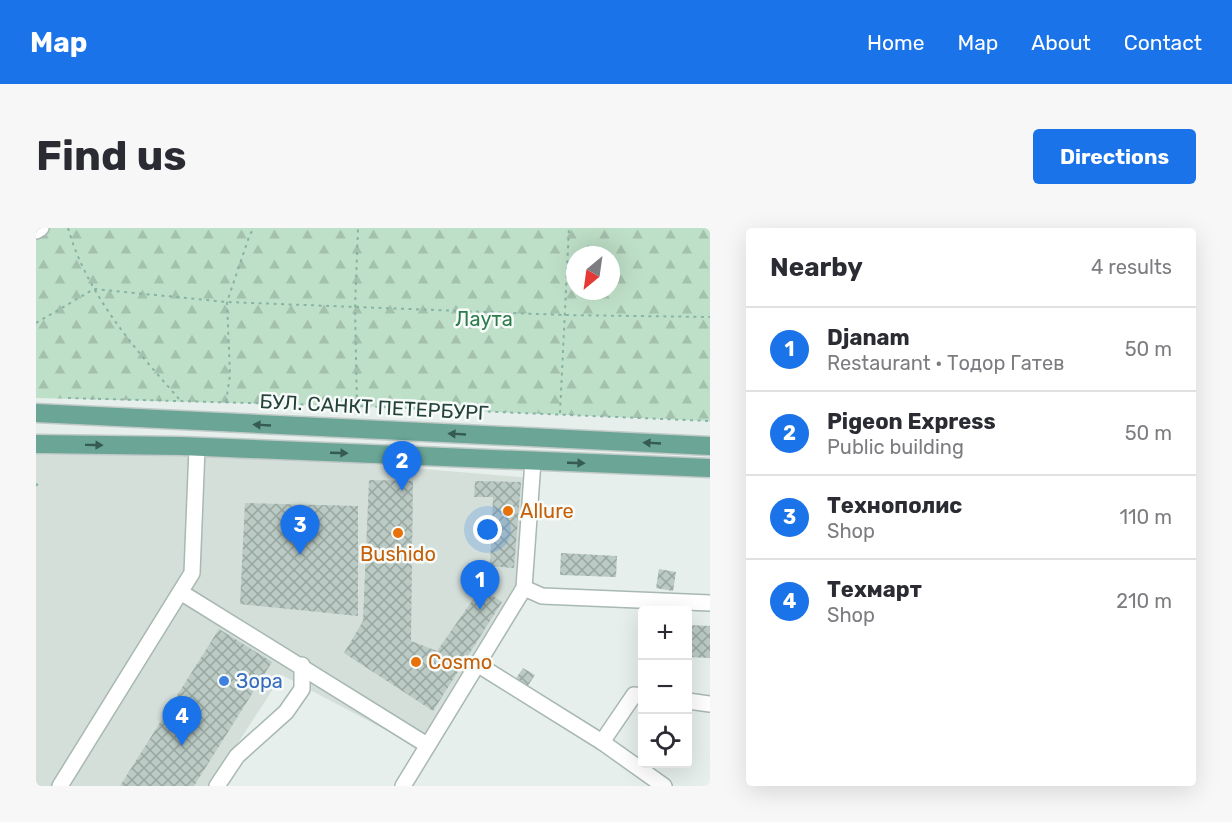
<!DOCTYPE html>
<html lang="en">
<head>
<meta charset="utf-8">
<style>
	:root { --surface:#fff; --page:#f7f7f7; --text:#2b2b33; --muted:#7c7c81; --line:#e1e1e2; --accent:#1a73e8 }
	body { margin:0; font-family:Rubik,sans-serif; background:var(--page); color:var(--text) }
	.controls { position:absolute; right:18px; bottom:18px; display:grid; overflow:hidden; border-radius:6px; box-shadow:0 6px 24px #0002 }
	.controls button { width:54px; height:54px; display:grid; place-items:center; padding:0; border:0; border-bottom:2px solid var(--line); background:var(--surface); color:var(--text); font:30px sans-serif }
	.compass { position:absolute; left:530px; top:18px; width:54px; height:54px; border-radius:50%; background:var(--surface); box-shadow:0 6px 24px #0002; rotate:209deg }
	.you { position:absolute; left:452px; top:302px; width:21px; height:21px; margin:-15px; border:4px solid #fff; border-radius:50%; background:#1a73e8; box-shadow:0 0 0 9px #1a73e833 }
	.badge { display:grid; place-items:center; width:39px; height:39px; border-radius:50%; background:var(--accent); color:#fff; font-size:20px; font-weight:700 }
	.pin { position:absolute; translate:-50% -50px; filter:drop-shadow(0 2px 3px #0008) }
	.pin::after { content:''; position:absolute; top:32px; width:21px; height:18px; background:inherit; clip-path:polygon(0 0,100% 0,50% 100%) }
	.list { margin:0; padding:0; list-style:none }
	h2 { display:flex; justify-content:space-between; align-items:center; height:78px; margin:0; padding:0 24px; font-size:26px }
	h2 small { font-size:20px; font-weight:400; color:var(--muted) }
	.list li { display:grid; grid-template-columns:39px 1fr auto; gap:18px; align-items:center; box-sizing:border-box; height:84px; padding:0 24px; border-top:2px solid var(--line) }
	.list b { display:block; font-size:22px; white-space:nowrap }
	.list p { margin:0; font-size:20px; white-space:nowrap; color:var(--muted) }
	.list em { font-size:20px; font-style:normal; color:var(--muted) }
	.icon { flex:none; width:33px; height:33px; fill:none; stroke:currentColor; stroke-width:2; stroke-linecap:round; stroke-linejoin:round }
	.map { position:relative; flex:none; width:674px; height:558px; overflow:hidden; border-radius:6px }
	header { display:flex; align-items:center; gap:36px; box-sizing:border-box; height:84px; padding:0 30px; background:var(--accent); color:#fff }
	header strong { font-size:28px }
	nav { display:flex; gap:33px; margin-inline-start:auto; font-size:21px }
	.intro { display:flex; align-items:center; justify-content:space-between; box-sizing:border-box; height:144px; padding:0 36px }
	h1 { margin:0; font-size:42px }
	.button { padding:15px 27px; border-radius:6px; background:var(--accent); color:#fff; font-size:21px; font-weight:700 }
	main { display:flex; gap:36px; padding:0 36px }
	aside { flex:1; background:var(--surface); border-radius:6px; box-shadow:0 6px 24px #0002 }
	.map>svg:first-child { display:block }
	.built { fill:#d4dfda }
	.forest { fill:url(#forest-firs); fill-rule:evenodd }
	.building { fill:url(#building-cross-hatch) }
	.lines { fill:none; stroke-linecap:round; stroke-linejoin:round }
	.minor-casing { stroke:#a8b8b2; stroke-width:18 }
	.major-casing { stroke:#c2cac8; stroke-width:21 }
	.path { stroke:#86b3a5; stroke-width:2; stroke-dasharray:3 4.5; stroke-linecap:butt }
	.minor { stroke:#fff; stroke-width:15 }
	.major { stroke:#6aa596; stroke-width:18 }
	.oneway { fill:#365b51 }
	.food-dot { fill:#e8710a; stroke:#f7fbf9; stroke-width:2 }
	.shop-dot { fill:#3f7fe0; stroke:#f7fbf9; stroke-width:2 }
	.labels { text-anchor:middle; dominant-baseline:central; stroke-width:5; stroke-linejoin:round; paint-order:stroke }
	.park-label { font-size:20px; fill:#2d7a4b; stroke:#f7fbf9 }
	.street-label { font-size:20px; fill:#24423a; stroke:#f7fbf9 }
	.food-label { font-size:20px; fill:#c56008; stroke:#f7fbf9; text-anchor:start }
	.shop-label { font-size:20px; fill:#366cbe; stroke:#f7fbf9; text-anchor:start }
</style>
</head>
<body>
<header>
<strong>Map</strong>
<nav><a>Home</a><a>Map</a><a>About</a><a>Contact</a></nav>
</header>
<div class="intro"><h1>Find us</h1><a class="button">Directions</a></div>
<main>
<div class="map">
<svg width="674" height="558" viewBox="0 0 674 558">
	<defs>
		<pattern id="forest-firs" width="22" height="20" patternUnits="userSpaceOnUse" patternTransform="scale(1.5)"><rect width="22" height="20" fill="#bfe0c8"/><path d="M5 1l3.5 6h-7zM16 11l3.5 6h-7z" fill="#a4c1ad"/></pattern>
		<pattern id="building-cross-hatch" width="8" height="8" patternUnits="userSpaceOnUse" patternTransform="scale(1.5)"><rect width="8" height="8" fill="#bbcac4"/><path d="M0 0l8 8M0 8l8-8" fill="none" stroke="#98a6a0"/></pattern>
	</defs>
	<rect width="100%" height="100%" fill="#e6efeb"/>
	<polygon class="built" points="0,214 5,227 220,227 496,250 488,360 391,517 378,517 246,447 174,558 0,558"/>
	<path class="forest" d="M0,0H674V193L321,178L0,170ZM539,27H575V63H539Z"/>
	<g class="building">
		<polygon points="333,252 377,253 375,413 401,423 445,360 466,374 397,483 308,425 327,393"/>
		<polygon points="439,253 485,254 478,340 454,338 457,269 438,269"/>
		<polygon points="209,275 322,278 322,388 204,376"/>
		<polygon points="525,325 581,328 580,349 524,347"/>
		<polygon points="623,341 640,344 637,363 620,360"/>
		<polygon points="652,397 674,398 674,430 652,429"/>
		<polygon points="183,401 236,434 158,558 84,558"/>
		<polygon points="487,440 499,447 491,459 479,452"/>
	</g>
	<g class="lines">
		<defs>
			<g id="minor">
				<polyline points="0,3 5,0"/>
				<polyline points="488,360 506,368 674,375"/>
				<polyline points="146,365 391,517"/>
				<polyline points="441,436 566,514 628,558"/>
				<polyline points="652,473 674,476"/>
				<polyline points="566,514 598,467 606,468"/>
				<polyline points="24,558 156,345 161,220"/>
				<polyline points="181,558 201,528 250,484 266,461 266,437"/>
				<polyline points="367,558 488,360 497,233"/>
			</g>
			<g id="major">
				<polyline points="0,185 674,218"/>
				<polyline points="0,216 145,218 674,240"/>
			</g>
		</defs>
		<use href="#minor" class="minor-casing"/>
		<use href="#major" class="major-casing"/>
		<g class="path">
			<path d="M32,0C51,67 99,121 144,172"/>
			<polyline points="0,95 58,61 191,74 528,87 674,89"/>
			<polyline points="32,170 321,178 674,193"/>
			<polyline points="190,174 194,147 191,74 214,6 219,0"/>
			<polyline points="321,177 319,80 322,0"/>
			<polyline points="524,185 533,0"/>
			<polyline points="0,258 3,254"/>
		</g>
		<use href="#minor" class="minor"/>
		<use href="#major" class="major"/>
	</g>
	<defs><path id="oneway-solid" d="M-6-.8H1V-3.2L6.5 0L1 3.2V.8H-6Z" transform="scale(1.5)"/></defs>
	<g class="oneway">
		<use href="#oneway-solid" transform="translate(226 197) rotate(-177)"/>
		<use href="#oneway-solid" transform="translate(421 206) rotate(-177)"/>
		<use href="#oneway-solid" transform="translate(616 215) rotate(-177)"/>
		<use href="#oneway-solid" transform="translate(58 217) rotate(1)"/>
		<use href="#oneway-solid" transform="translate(303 225) rotate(2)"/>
		<use href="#oneway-solid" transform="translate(540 235) rotate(2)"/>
	</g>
	<g class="food-dot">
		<circle cx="472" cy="283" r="6"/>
		<circle cx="362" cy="305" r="6"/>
		<circle cx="380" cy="434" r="6"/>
	</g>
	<circle class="shop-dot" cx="188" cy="453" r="6"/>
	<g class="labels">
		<g class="park-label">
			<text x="448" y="91">Лаута</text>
		</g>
		<g class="street-label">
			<text transform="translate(338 179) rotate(3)">БУЛ. САНКТ ПЕТЕРБУРГ</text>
		</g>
		<g class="food-label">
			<text x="484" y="283">Allure</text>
			<text x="362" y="326" text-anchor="middle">Bushido</text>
			<text x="392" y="434">Cosmo</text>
		</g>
		<g class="shop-label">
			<text x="200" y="453">Зора</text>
		</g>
	</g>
</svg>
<div class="controls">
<button>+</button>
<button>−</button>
<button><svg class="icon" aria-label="locate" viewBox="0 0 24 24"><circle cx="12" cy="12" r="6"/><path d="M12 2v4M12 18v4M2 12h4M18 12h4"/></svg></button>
</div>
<svg class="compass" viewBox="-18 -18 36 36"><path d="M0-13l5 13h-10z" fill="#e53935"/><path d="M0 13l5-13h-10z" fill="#7c7c81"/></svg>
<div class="you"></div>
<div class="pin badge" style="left:444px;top:382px">1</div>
<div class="pin badge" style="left:366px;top:263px">2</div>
<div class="pin badge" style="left:264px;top:327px">3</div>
<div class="pin badge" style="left:146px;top:518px">4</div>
</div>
<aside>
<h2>Nearby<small>4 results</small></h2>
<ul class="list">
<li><span class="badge">1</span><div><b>Djanam</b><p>Restaurant · Тодор Гатев</p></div><em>50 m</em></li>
<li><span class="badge">2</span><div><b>Pigeon Express</b><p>Public building</p></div><em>50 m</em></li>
<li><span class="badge">3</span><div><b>Технополис</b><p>Shop</p></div><em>110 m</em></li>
<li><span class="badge">4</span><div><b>Техмарт</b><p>Shop</p></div><em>210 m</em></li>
</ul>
</aside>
</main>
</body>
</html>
